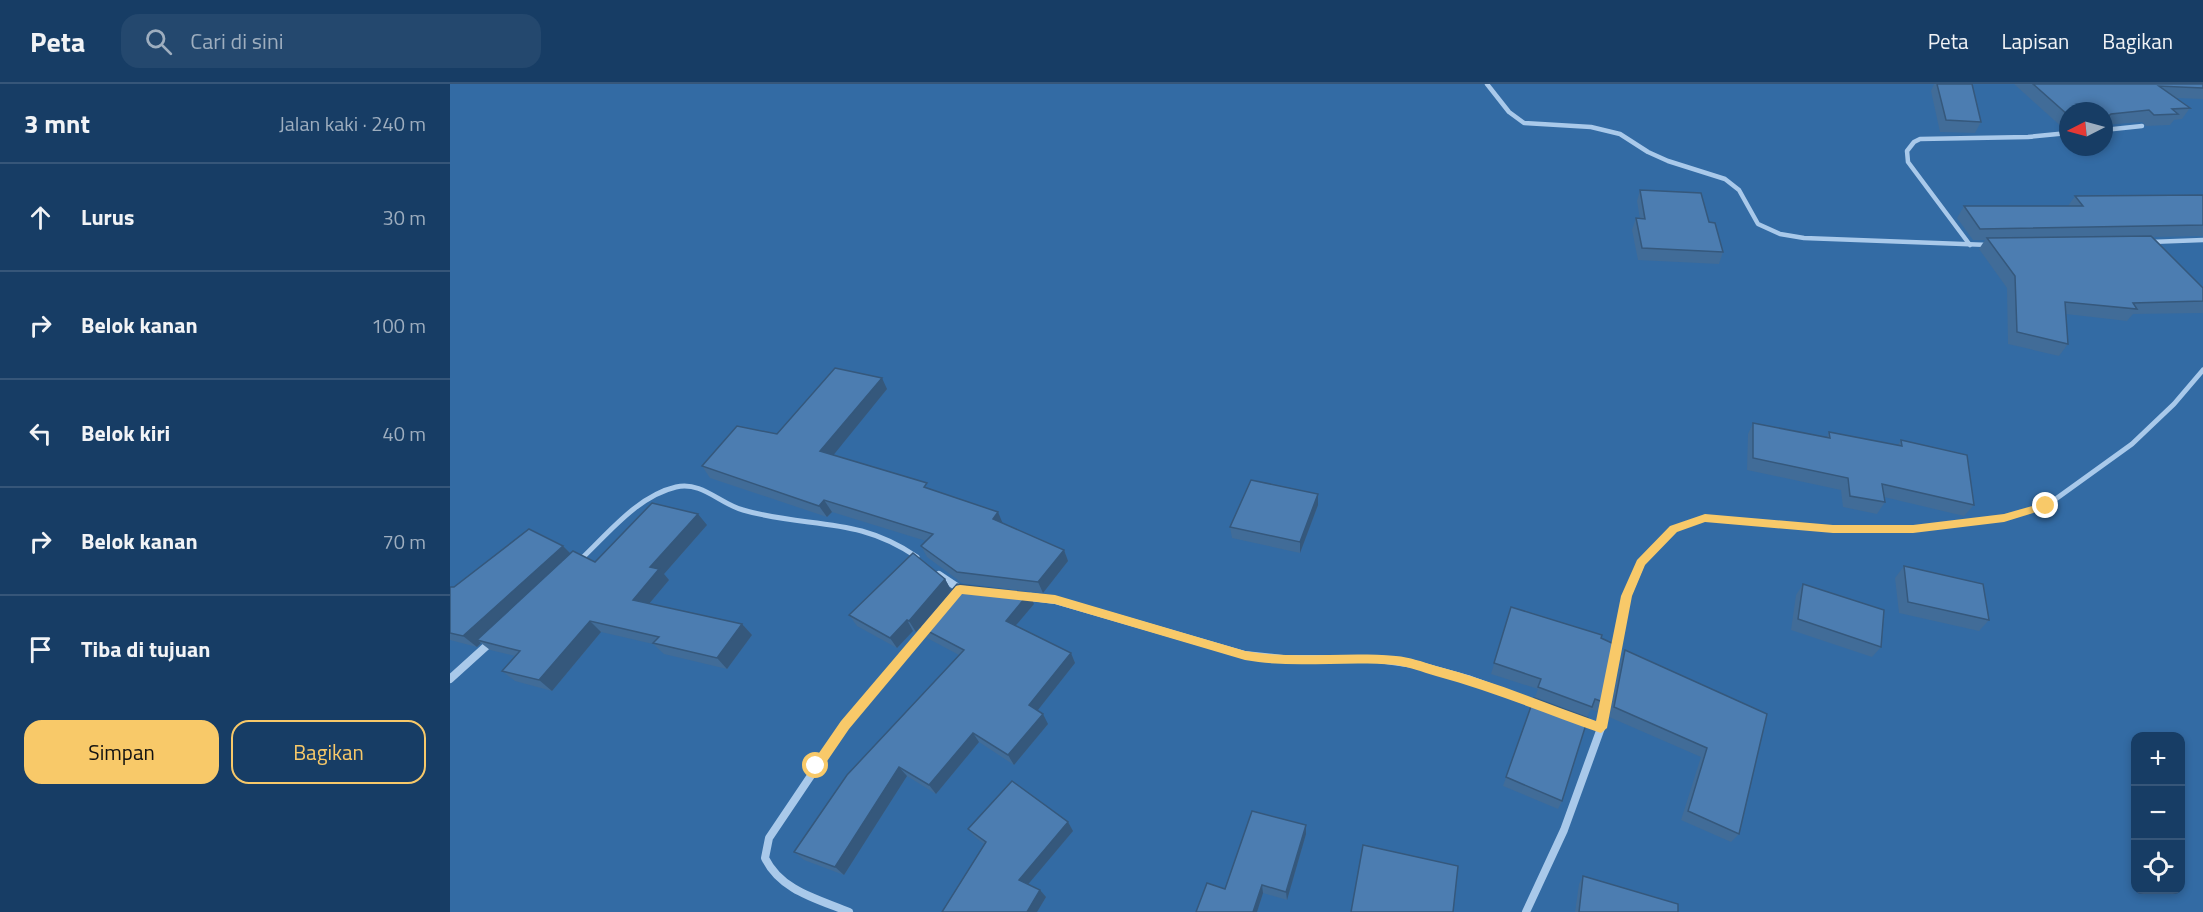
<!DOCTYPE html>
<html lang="id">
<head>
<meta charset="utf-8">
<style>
	:root { --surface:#173d65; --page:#24486e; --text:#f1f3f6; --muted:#9eaebf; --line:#365679; --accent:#f8c969 }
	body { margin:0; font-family:"Titillium Web",sans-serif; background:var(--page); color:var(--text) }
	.controls { position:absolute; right:18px; bottom:18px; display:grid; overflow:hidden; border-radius:12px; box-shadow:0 3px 9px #0003 }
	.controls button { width:54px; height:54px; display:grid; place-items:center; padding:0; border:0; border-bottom:2px solid var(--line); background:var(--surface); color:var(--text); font:30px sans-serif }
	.compass { position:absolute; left:1609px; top:18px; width:54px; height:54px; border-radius:50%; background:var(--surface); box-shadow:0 3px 9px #0003; rotate:264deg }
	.stop { position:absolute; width:18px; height:18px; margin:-14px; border:4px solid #f8c969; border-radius:50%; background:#fff }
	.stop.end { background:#f8c969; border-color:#fff; box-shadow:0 2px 6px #0008 }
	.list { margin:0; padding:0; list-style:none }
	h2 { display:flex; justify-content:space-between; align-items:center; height:78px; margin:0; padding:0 24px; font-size:26px }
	h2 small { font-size:20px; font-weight:400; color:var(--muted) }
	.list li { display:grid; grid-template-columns:39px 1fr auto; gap:18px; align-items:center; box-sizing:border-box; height:108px; padding:0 24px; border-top:2px solid var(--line) }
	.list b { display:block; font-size:22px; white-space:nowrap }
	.list em { font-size:20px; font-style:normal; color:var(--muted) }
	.actions { display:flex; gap:12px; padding:18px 24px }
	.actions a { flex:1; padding:14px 0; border:2px solid var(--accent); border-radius:18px; text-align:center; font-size:21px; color:var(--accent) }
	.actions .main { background:var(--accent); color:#111 }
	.icon { flex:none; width:33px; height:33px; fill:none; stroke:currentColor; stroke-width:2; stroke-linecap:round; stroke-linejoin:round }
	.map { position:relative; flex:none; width:1753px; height:828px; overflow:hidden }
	header { display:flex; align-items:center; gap:36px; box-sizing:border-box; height:84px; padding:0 30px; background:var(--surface); border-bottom:2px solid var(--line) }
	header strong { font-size:28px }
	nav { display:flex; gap:33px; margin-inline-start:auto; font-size:21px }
	.search { width:420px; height:54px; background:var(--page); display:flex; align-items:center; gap:15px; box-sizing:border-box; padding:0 21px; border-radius:18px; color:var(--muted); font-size:22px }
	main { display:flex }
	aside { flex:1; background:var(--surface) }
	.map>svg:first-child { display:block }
	.green { fill:#336ba4; fill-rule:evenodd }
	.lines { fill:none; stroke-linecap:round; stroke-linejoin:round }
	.minor-far2 { stroke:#a9c9ea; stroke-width:4.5 }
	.minor-far1 { stroke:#a9c9ea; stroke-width:5 }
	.minor { stroke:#a9c9ea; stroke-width:8 }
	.wall { fill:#416c98 }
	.shaded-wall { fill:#35587c }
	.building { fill:#4c7db1; stroke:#35587c; stroke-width:1.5 }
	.route { fill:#f8c969 }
</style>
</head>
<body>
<header>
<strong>Peta</strong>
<div class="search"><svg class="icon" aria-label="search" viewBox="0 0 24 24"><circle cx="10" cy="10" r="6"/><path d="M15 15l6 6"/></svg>Cari di sini</div>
<nav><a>Peta</a><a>Lapisan</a><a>Bagikan</a></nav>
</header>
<main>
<aside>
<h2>3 mnt<small>Jalan kaki · 240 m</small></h2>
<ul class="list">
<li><svg class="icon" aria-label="ahead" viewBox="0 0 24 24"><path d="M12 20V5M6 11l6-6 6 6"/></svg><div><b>Lurus</b></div><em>30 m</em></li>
<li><svg class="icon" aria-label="right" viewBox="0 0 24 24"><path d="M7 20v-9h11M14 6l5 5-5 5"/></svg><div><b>Belok kanan</b></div><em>100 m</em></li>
<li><svg class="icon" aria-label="left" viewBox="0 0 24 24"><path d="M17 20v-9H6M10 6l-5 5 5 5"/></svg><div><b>Belok kiri</b></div><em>40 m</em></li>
<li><svg class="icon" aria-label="right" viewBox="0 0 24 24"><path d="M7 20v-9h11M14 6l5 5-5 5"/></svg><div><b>Belok kanan</b></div><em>70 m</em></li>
<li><svg class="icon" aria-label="arrive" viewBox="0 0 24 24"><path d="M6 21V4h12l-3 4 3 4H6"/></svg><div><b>Tiba di tujuan</b></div></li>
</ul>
<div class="actions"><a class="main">Simpan</a><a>Bagikan</a></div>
</aside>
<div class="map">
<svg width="1753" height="828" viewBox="0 0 1753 828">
	<rect width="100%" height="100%" fill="#1f5187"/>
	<path class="green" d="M0,0H1753V828H0ZM1618,27H1654V63H1618ZM1686,652H1730V806H1686Z"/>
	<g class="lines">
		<g class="minor-far2">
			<polyline points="1037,0 1059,28 1074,39 1141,43 1170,50 1198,68 1218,77 1275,95 1289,106 1308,140 1330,150 1354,154 1539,161"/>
			<polyline points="1654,46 1692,42"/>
			<polyline points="1700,158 1753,156"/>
			<polyline points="1520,161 1458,78 1457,67 1464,58 1470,55 1578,53 1618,49"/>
		</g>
		<g class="minor-far1">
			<path d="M129,477C157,451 187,412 226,403C252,397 270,420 293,426C358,445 406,431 467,473"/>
			<polyline points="1190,480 1223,445 1255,434 1383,445 1463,445 1554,434 1596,422 1682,360 1724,320 1753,286"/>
		</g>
		<g class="minor">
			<polyline points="489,491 510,505"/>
			<polyline points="574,512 605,516 795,571 833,575 928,575 964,580 1018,595 1088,621"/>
			<polyline points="0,595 42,557"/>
			<polyline points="1132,637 1151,644"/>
			<path d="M399,828C368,815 331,807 315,774L319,754L395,641L479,542"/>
			<polyline points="1076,828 1114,746 1151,644 1177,512 1191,479"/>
		</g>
	</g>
	<g class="wall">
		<polygon points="1484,0 1520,0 1531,38 1525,49 1490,48 1481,7"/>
		<polygon points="1564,0 1753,0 1753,15 1726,14 1740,24 1732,35 1724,36 1720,41 1696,42 1692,38 1654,41 1654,27 1618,27 1618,45 1614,45"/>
		<polygon points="1190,106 1259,138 1273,168 1269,180 1188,176 1182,146 1186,134 1190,135 1187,117"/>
		<polygon points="1753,111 1753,152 1703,153 1753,204 1753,229 1683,230 1677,237 1616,230 1618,260 1609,272 1558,260 1557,204 1529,165 1535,156 1523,156 1507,134 1514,122 1618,122 1625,112"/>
		<polygon points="437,305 383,371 480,405 553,440 614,466 618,477 593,509 512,499 477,473 471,462 476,457 382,428 377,433 260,394 252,382 327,350"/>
		<polygon points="1303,339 1377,353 1379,348 1448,361 1451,356 1524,421 1514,432 1434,413 1435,418 1427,430 1393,423 1391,406 1297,386 1298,350"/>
		<polygon points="868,410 868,421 850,469 782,454 780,443"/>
		<polygon points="257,441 214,490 219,496 199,520 292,540 302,551 277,585 214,570 203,560 151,548 102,607 65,597 52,587 65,572 40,566 31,559 27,563 0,556 0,503 4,503 113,462 120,469 145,478"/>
		<polygon points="1454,482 1539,536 1529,547 1449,529 1445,494"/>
		<polygon points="495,495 501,506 466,548 463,547 447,564 407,542 399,531"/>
		<polygon points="1353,500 1431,563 1422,573 1341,546 1346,511"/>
		<polygon points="584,520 566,541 621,569 625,579 587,627 598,640 564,681 529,658 486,710 457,692 394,791 354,776 344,768 509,571 477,554 470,543"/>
		<polygon points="1061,523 1151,554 1153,618 1148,628 1141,625 1137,633 1085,613 1088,605 1041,590"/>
		<polygon points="1175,566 1317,630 1289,750 1281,758 1231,736 1251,673 1159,633 1171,576"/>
		<polygon points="1084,614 1112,717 1108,725 1053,702"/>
		<polygon points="618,738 623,747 578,800 590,806 596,813 587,828 534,760 525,753 518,745"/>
		<polygon points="856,741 856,750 837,816 813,809 807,828 746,828"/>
		<polygon points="1133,792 1228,828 1125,828 1129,800"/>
	</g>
	<g class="shaded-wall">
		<polygon points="1661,30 1654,41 1654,38 1657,33"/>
		<polygon points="432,294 437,305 377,379 370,367"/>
		<polygon points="868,410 868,421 850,469 850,458"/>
		<polygon points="374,416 382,428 377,433 369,422"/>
		<polygon points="548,428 553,440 547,447 543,435"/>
		<polygon points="248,430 257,441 214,490 219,496 193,527 183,516 200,483"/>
		<polygon points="113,462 125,474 27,556 31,559 27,563 13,552"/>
		<polygon points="614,466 618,477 593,509 588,498"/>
		<polygon points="495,495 501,506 466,548 459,537"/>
		<polygon points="579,509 584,520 561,547 556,537"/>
		<polygon points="457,536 463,547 447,564 440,554"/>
		<polygon points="140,537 151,548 102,607 89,596"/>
		<polygon points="292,540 302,551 277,585 267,574"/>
		<polygon points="621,569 625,579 584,631 579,621"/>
		<polygon points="593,630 598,640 564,681 558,671"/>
		<polygon points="523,649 529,658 486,710 479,701"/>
		<polygon points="449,683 457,692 394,791 385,783"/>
		<polygon points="618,738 623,747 575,804 569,796"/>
		<polygon points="856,741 856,750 837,816 836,808"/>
		<polygon points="812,801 813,809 807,828 803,828"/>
		<polygon points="590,806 596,813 587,828 577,828"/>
	</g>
	<g class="building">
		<polygon points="1487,0 1522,0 1531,38 1496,36"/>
		<polygon points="1583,0 1753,0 1753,4 1709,2 1740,24 1722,25 1728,30 1704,31 1699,26 1661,30 1657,33 1654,33 1654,27 1618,27 1618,31"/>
		<polygon points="1190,106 1251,109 1259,138 1265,139 1273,168 1192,164 1186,134 1195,135"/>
		<polygon points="1753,111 1753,141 1530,145 1514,122 1633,122 1625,112"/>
		<polygon points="1701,152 1753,204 1753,217 1683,219 1687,225 1615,218 1618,260 1567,248 1565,192 1537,154"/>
		<polygon points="385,284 432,294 370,367 477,399 474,403 548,428 543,435 614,466 588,498 507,488 471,462 483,450 374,416 369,422 252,382 287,342 327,350"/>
		<polygon points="1303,339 1380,354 1379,348 1452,362 1451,356 1517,371 1524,421 1432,400 1435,418 1400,412 1398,394 1303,374"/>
		<polygon points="801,396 868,410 850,458 780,443"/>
		<polygon points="202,419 248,430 200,483 209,485 183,516 292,540 267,574 203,559 209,553 140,537 89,596 52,587 70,567 27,556 123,467 145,478"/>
		<polygon points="79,445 113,462 13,552 0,549 0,503 4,503"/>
		<polygon points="463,469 495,495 459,537 457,536 440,554 399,531"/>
		<polygon points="1454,482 1533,500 1539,536 1458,518"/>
		<polygon points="507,500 579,509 556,537 621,569 579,621 593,630 558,671 523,649 479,701 449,683 385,783 344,768 397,691 514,566 470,543"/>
		<polygon points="1353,500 1434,526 1431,563 1348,535"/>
		<polygon points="1061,523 1152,551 1151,554 1164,560 1153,618 1145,615 1142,623 1088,603 1091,595 1044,579"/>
		<polygon points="1175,566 1317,630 1289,750 1238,727 1257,664 1164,623"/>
		<polygon points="1084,614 1138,634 1112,717 1056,693"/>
		<polygon points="562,697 618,738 569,796 590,806 577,828 492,828 536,758 518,745"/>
		<polygon points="802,727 856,741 836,808 812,801 803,828 746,828 757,799 775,805"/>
		<polygon points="913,761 1008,782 1003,828 901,828"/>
		<polygon points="1133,792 1228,820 1228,828 1129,828"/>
	</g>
	<path class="route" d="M1596,418L1601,422L1599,424L1554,438L1463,449H1383L1255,438L1227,448L1195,481L1182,512L1157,644L1151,649C1096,630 1042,607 986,592C973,588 959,583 946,581C895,576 845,585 795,576L605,520L512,510L399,645L371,686H362L360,682L391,637L506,502L510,501L605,511L795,567C845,576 895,567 946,572C959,573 973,578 986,582C1040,596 1093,618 1146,637L1171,512L1187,476L1220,442L1255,430L1383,441H1463L1554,430Z"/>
</svg>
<div class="controls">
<button>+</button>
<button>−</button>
<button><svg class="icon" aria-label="locate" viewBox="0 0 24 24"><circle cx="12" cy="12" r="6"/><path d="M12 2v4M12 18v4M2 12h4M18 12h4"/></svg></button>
</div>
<svg class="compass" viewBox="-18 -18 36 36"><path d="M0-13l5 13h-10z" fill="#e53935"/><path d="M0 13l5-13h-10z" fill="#9eaebf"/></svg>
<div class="stop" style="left:366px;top:682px"></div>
<div class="stop end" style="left:1596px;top:422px"></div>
</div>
</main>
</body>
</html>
